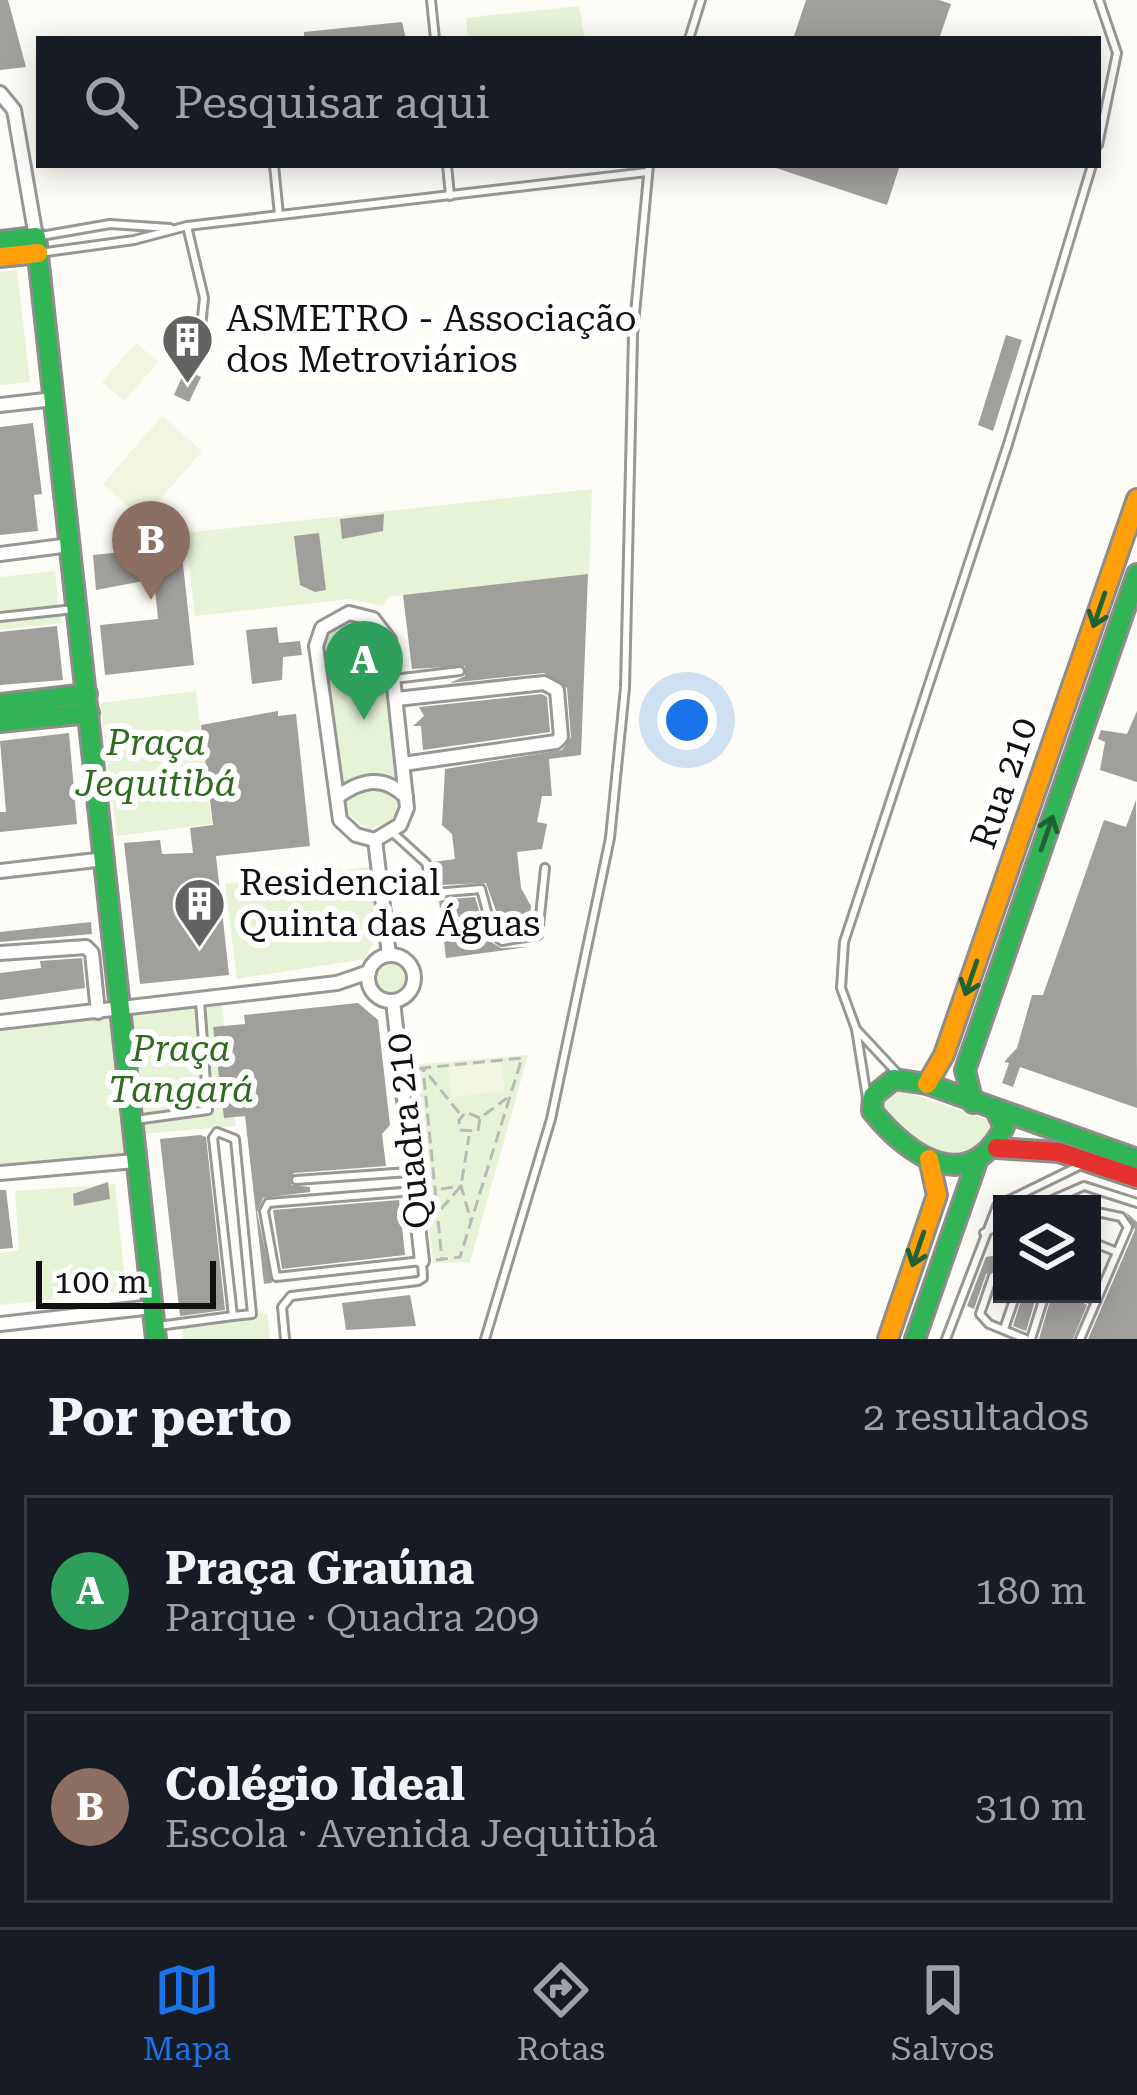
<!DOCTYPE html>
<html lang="pt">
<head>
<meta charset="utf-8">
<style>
	:root { --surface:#171b24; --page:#20242c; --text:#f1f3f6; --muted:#9ea1a6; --line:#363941; --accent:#1a73e8 }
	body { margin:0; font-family:"Roboto Serif",serif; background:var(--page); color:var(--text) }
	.controls { position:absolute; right:36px; bottom:36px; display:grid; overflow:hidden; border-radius:0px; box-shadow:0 6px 30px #0003 }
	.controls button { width:108px; height:108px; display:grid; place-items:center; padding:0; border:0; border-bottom:3px solid var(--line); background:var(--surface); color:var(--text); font:60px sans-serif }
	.scale { position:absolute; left:36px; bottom:30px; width:180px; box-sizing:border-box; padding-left:12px; border:6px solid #111; border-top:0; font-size:33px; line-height:42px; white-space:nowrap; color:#111; -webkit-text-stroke:9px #fff; paint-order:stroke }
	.you { position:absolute; left:687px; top:720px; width:42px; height:42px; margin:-30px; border:9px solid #fff; border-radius:50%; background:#1a73e8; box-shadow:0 0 0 18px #1a73e833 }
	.badge { display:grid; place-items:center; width:78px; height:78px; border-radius:50%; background:var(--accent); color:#fff; font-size:39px; font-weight:700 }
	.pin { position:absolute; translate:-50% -99px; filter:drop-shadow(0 3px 6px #0008) }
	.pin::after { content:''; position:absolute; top:63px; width:42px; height:36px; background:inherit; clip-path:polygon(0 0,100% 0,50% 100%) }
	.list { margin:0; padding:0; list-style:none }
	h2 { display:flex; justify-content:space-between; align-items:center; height:156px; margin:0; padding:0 48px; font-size:51px }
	h2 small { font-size:39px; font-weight:400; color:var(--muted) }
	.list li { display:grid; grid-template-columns:78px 1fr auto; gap:36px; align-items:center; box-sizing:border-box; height:192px; margin:0 24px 24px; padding:0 24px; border:3px solid var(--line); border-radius:0px }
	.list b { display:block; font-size:45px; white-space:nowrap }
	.list p { margin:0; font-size:39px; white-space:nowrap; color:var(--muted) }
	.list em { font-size:39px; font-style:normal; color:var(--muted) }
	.icon { flex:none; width:66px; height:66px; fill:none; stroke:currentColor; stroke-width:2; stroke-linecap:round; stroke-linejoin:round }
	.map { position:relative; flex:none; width:1137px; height:1339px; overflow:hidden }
	.search { position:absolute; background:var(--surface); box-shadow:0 6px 30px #0003; left:36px; right:36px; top:36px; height:132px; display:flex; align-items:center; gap:30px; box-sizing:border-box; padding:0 42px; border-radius:0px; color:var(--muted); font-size:45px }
	.sheet { height:588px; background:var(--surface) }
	nav { display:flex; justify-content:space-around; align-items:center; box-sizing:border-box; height:168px; border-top:3px solid var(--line); background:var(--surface); font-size:33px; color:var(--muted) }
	nav a { display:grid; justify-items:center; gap:6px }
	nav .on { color:var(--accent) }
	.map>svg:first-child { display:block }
	.green { fill:#e7f3d7 }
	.pitch { fill:#f0f6e1 }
	.building { fill:#a19f9c }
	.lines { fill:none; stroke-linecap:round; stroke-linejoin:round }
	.lane-casing { stroke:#979795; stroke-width:12 }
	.street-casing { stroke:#979795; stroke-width:18 }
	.fast-casing { stroke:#8e8d8b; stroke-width:24 }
	.slow-casing { stroke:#8e8d8b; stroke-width:24 }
	.jam-casing { stroke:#8e8d8b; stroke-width:24 }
	.path { stroke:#b9b9b8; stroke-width:3; stroke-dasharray:12 6; stroke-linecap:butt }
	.lane { stroke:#fffffe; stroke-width:6 }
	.street { stroke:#fffffe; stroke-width:12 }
	.fast { stroke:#30b455; stroke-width:18 }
	.slow { stroke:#ff9f0a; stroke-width:18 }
	.jam { stroke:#e5322d; stroke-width:18 }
	.oneway { stroke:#206233 }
	.labels { text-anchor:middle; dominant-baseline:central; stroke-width:12; stroke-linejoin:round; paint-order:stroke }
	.poi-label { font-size:36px; fill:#111; stroke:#fff; text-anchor:start }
	.park-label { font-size:36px; font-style:italic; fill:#2f6b1f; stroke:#fff }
	.street-label { font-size:36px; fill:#111; stroke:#fff }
</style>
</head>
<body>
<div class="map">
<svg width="1137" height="1339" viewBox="0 0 1137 1339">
	<rect width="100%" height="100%" fill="#fdfcf7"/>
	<g class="green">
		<polygon points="579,6 585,39 468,39 466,18"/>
		<polygon points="17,270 30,382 0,385 0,272"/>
		<polygon points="592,489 589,574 388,597 383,606 351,599 195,616 185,533"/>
		<polygon points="55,571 61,623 0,630 0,577"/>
		<polygon points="361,617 384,634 401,801 391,821 369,829 347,813 324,639 341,619"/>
		<polygon points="196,691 212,824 117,836 100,703"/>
		<polygon points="369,867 377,934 365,959 237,979 225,884"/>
		<circle cx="391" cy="976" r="17"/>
		<polygon points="222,1005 236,1126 140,1134 126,1015"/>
		<polygon points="111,1016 127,1155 0,1169 0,1028"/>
		<polygon points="528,1055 470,1262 433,1263 411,1065"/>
		<path d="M897,1089L991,1121L996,1127L982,1153C931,1161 917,1149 881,1113L883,1102Z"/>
		<polygon points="115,1184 126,1291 0,1305 0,1253 19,1250 15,1191"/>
		<polygon points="267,1313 270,1339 183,1339 181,1324"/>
	</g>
	<g class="pitch">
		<polygon points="136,343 158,362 124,401 102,382"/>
		<polygon points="162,416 202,451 143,519 103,484"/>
		<polygon points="501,1061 505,1091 452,1097 448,1068"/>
	</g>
	<g class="building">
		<polygon points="0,0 8,0 26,67 0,70"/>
		<polygon points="806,0 939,0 951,4 939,39 793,39"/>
		<polygon points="402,22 406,39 304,39 304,32"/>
		<polygon points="767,165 900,165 887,205"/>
		<polygon points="1006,335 1022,340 993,431 978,425"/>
		<polygon points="185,370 201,377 189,402 174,395"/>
		<polygon points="33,423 42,494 34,495 38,531 0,535 0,427"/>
		<polygon points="384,514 383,531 342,539 340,519"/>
		<polygon points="319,533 326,590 315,592 300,585 294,536"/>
		<polygon points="181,546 194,665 105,675 100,625 158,619 154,579 96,590 93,555"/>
		<polygon points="588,574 581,755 549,759 552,796 542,796 537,822 547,824 542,849 517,852 521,888 531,906 529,926 504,933 486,883 440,885 433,862 455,859 452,834 442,825 445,769 562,750 571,737 567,688 544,673 450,683 465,676 465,666 412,669 403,595"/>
		<polygon points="57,626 63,680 0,685 0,632"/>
		<polygon points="277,627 279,643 300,641 302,655 283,657 282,680 252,684 246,630"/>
		<polygon points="542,694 547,697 550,732 423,750 421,726 413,726 424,716 419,707"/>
		<polygon points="278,711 278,716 296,714 310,846 216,856 229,975 140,984 124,843 160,840 162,854 193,853 190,828 213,825 201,725"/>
		<polygon points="1137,711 1137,782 1100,770 1105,742 1098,739 1101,730 1127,734"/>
		<polygon points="69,733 77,824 0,832 0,812 6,812 0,741"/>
		<polygon points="1136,800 1137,1108 1020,1067 1013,1087 1002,1083 1009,1063 1004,1062 1017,1048 1032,995 1043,995 1104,820 1126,827"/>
		<polygon points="475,897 488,940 501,948 528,947 446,958 439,900"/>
		<polygon points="91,922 92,934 0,942 0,932"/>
		<polygon points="82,958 85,988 0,1000 0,973 41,968 40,961"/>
		<polygon points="358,1003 378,1020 390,1125 382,1134 386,1166 294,1173 291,1185 310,1187 310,1192 263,1198 257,1212 272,1283 264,1284 245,1116 224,1118 213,1027 245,1024 244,1015"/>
		<polygon points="200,1135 206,1137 225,1310 180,1316 160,1139"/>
		<polygon points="108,1182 110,1199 74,1206 73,1194"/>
		<polygon points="0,1190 6,1190 13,1248 0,1249"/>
		<polygon points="399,1200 405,1255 282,1269 273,1210"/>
		<polygon points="1126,1212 1137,1222 1137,1339 1088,1339 1135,1230"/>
		<polygon points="1002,1254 1002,1264 986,1274 974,1309 967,1306 986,1257"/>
		<polygon points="1023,1294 1037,1294 1026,1331 1013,1326"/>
		<polygon points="1052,1294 1069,1294 1087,1305 1073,1339 1039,1339"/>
		<polygon points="410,1295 416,1326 346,1330 342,1303"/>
	</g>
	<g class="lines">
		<defs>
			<g id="lane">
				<polyline points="431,0 435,39"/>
				<polyline points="689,39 701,0"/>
				<polyline points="1098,145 1117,53 1099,0"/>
				<polyline points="274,165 279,215"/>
				<polyline points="447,165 450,196"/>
				<polyline points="187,226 204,298 198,356"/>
				<polyline points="41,236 110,224 170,228"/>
				<polyline points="39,253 134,240 187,226 647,172"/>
				<polyline points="0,617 74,609"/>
				<polyline points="394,679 460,671"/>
				<polyline points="392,832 426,863 435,893 481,889 493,934 502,941 538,935 545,868"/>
				<polyline points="856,1029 841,988 844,942 1008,444 1092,165"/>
				<polyline points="868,1104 856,1029 897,1073"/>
				<polyline points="135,1120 208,1110 200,1001"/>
				<polygon points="217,1132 235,1139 252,1314 233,1316 213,1138"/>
				<polyline points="296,1180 409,1172"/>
				<polyline points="1043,1204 1084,1186 1137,1203"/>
				<polyline points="984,1233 1002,1224"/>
				<polyline points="1092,1242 1117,1252"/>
				<polyline points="1002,1271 993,1276 980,1314 989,1324 1026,1339"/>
				<polyline points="1076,1294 1097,1300"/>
				<polyline points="158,1326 233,1316"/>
				<polyline points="1004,1329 1016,1294"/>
				<polyline points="285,1339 282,1307 291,1296 418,1281 423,1278 422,1261 276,1277 264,1211 268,1203 414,1191"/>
				<polyline points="485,1339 551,1119 610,838 625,688 633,335 649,165"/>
				<polyline points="946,1339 997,1206 1081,1165"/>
				<polyline points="1031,1339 1045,1294"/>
				<polyline points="1080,1339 1128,1227 1121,1217 1092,1211"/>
			</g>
			<g id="street">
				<polyline points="0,93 14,110 36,237"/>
				<polyline points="0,405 54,399"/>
				<polyline points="0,554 70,545"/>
				<polygon points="349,613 373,619 389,640 407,808 400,825 375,840 356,835 340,820 316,646 322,628"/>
				<polyline points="396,699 544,683 557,690 561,737 556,742 403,764"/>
				<path d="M337,797C361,780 383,774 406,797"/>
				<polyline points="375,840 389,955"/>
				<polyline points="0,871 105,859"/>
				<polyline points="0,953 86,947 92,953 98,1012"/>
				<circle cx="391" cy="978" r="23"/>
				<polyline points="393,1001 422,1261"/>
				<polyline points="0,1022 337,983 369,972"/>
				<polyline points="0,1173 135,1161"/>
				<polyline points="0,1324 153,1307"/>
			</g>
			<g id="fast">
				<polyline points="0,241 36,237 156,1339"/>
				<polyline points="0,704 87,694"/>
				<polyline points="0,722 89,713"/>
				<polyline points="973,1103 965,1070 1137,574"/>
				<path d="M996,1111L1004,1127C969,1197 909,1157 872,1111L873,1096L894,1079L927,1084L1137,1159"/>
				<polyline points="915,1339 976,1164"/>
			</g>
			<g id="slow">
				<polyline points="0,257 38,253"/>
				<polyline points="927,1084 944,1055 1137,499"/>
				<polyline points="888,1339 937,1195 929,1159"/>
			</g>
			<polyline id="jam" points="997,1148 1059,1152 1137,1178"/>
		</defs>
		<use href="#lane" class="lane-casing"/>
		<use href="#street" class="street-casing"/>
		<use href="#fast" class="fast-casing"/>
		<use href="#slow" class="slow-casing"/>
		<use href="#jam" class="jam-casing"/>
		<g class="path">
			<polyline points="415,1070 423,1068 460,1114"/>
			<polyline points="480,1118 466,1112 459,1120 460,1130 478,1131 480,1118 507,1098"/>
			<polyline points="441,1189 461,1186 471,1221"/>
			<polyline points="441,1209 461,1186 469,1136"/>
			<polyline points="436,1260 460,1257 522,1058 423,1068 442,1260"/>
		</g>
		<use href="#lane" class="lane"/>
		<use href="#street" class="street"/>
		<use href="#fast" class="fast"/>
		<use href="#slow" class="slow"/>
		<use href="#jam" class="jam"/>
	</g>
	<defs><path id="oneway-shaft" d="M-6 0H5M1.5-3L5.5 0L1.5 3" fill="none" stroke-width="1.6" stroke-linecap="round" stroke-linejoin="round" transform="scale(3)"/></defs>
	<g class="oneway">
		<use href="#oneway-shaft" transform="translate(1099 610) rotate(109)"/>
		<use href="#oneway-shaft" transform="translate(1047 833) rotate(-71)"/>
		<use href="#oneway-shaft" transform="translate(971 978) rotate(109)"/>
		<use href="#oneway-shaft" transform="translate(918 1249) rotate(109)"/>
	</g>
	<defs>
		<symbol id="building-pin" viewBox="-11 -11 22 30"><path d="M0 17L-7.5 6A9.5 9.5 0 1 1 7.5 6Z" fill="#646362" stroke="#fff"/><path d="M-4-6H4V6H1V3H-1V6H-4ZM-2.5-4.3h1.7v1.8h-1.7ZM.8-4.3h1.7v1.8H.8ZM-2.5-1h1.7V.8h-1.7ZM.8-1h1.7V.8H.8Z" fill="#fff"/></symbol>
	</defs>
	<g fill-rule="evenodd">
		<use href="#building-pin" x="158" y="310" width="59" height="81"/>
		<use href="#building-pin" x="170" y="874" width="59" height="81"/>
	</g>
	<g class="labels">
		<g class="poi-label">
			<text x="226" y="319">ASMETRO - Associação<tspan x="226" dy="41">dos Metroviários</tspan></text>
			<text x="239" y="883">Residencial<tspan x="239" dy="41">Quinta das Águas</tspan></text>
		</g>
		<g class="park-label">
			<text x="156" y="743">Praça<tspan x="156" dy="41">Jequitibá</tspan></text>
			<text x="181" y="1049">Praça<tspan x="181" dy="41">Tangará</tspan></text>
		</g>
		<g class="street-label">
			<text transform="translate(1004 783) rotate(-71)">Rua 210</text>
			<text transform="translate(408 1131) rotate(-96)">Quadra 210</text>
		</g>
	</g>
</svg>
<div class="controls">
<button><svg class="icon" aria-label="layers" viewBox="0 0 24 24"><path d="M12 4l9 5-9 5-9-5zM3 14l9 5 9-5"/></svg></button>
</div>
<div class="scale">100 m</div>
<div class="you"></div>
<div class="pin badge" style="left:364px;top:720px;background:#2e9e5b">A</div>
<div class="pin badge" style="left:151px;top:600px;background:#8d6e63">B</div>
<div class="search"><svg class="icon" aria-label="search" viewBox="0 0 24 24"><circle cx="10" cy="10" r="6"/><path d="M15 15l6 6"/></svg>Pesquisar aqui</div>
</div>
<section class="sheet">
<h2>Por perto<small>2 resultados</small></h2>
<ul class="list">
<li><span class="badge" style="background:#2e9e5b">A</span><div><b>Praça Graúna</b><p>Parque · Quadra 209</p></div><em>180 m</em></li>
<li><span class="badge" style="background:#8d6e63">B</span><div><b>Colégio Ideal</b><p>Escola · Avenida Jequitibá</p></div><em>310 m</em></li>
</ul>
</section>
<nav>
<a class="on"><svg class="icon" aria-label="map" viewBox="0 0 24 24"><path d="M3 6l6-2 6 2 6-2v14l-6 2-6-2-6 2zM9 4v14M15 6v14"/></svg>Mapa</a>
<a><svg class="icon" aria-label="directions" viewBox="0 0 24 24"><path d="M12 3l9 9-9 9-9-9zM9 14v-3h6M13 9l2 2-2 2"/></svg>Rotas</a>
<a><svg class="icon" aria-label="saved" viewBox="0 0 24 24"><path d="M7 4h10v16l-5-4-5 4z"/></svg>Salvos</a>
</nav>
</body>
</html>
